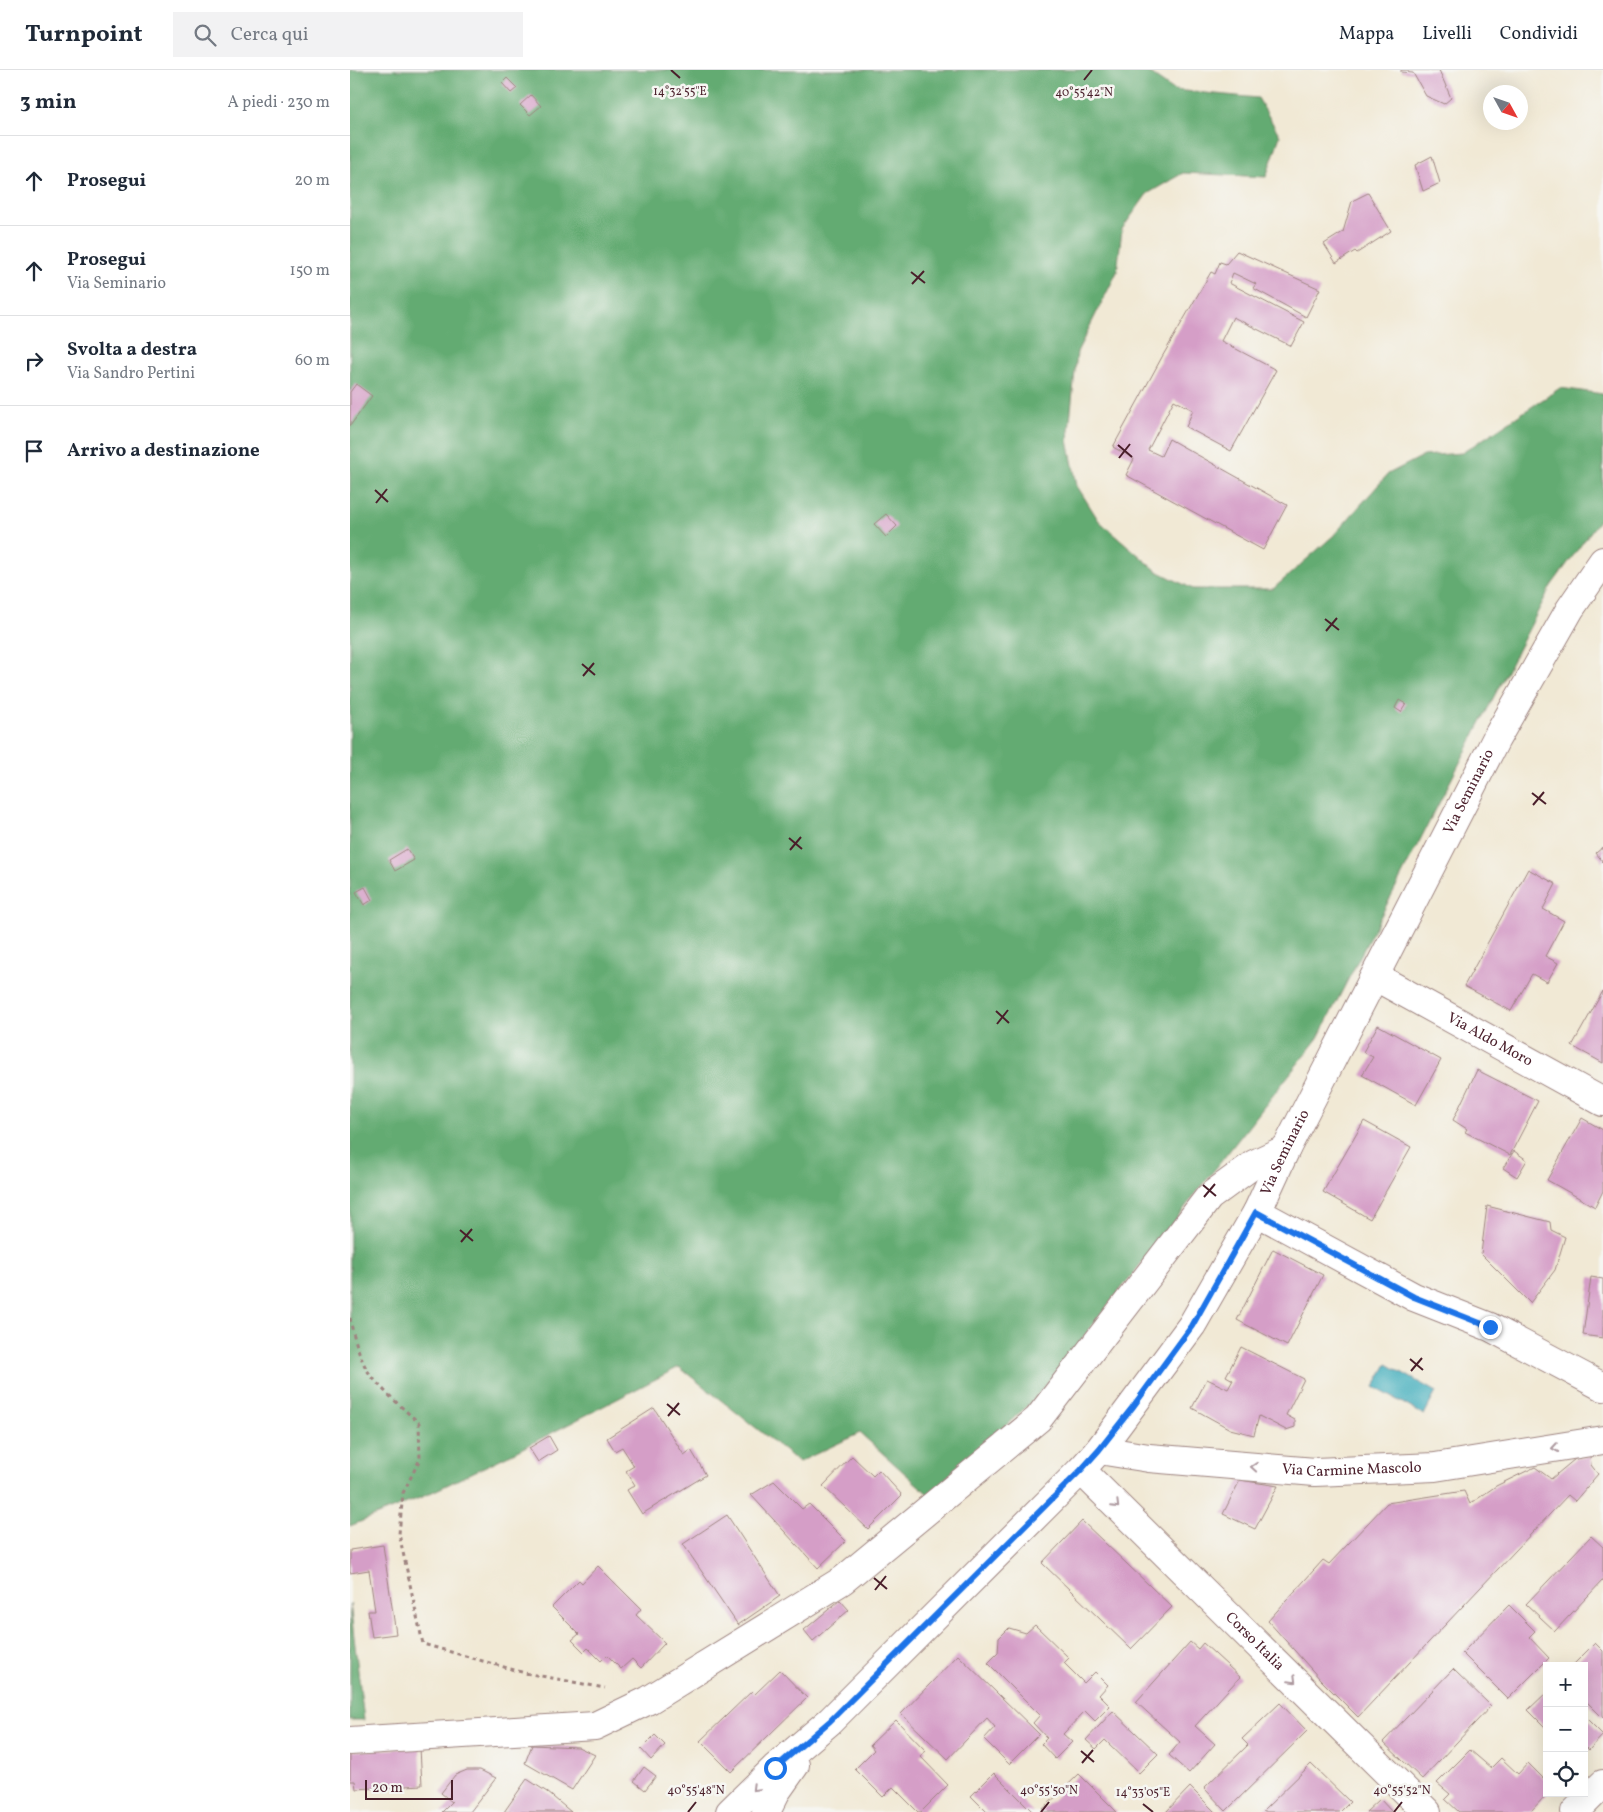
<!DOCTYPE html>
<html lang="it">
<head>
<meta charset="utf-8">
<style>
	:root { --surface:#fff; --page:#f2f2f3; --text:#1f2937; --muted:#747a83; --line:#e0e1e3 }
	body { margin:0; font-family:Vollkorn,serif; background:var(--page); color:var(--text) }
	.controls { position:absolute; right:15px; bottom:15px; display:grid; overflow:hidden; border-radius:0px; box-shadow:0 5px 20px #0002 }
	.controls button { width:45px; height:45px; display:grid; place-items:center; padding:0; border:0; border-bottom:1px solid var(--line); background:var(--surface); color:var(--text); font:25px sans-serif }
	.compass { position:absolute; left:1133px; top:15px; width:45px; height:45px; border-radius:50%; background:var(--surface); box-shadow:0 5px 20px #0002; rotate:130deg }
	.scale { position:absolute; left:15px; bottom:12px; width:88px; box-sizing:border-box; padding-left:5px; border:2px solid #4a1f2b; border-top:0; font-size:14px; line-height:18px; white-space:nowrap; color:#4a1f2b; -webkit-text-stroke:4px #f6f6f2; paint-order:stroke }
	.stop { position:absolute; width:15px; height:15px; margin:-11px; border:4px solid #1a73e8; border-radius:50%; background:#fff }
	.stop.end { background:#1a73e8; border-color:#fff; box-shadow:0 1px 5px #0008 }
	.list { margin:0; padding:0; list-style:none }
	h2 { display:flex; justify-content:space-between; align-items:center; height:65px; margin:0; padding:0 20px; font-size:21px }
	h2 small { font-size:16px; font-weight:400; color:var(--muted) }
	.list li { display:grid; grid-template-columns:32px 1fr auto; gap:15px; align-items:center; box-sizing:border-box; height:90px; padding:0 20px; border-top:1px solid var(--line) }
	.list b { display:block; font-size:19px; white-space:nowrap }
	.list p { margin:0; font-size:16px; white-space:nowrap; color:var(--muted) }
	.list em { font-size:16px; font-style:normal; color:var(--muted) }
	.icon { flex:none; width:28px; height:28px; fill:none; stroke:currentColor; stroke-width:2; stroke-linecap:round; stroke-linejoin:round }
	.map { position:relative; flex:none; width:1253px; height:1742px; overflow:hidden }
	header { display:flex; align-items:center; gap:30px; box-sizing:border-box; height:70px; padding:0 25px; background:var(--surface); border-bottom:1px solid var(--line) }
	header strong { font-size:24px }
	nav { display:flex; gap:28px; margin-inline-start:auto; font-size:18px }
	.search { width:350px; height:45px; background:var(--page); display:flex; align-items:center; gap:12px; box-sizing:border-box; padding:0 18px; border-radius:0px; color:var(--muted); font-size:19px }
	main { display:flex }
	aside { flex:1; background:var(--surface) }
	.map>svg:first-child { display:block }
	.forest { fill:#64ab72; stroke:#57654e }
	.water { fill:#3fadbc; stroke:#446674 }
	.building { fill:#d59ec7 }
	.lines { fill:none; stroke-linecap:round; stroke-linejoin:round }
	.minor-casing { stroke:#9e8480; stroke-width:30 }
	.path { stroke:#9e8480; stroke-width:3; stroke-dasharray:4 4; stroke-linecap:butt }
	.minor { stroke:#fff; stroke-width:28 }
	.oneway { stroke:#ae9aa0 }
	.route { stroke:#1a73e8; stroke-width:6 }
	.ticks { fill:none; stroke:#4a1f2b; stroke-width:2 }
	.labels { text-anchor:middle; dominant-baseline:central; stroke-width:5; stroke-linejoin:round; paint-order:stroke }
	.street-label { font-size:15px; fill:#4a1f2b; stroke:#f6f6f2 }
	.ticks-label { font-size:12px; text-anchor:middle; fill:#4a1f2b; stroke:#f6f6f2; stroke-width:5; stroke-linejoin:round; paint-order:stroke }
</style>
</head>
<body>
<header>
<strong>Turnpoint</strong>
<div class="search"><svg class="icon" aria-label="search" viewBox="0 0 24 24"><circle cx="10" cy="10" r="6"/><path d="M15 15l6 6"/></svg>Cerca qui</div>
<nav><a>Mappa</a><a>Livelli</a><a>Condividi</a></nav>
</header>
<main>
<aside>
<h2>3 min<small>A piedi · 230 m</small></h2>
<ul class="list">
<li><svg class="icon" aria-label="ahead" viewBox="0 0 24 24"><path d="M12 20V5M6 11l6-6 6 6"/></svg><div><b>Prosegui</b></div><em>20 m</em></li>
<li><svg class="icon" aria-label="ahead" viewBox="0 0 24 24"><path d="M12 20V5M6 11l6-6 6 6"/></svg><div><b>Prosegui</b><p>Via Seminario</p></div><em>150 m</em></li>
<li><svg class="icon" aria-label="right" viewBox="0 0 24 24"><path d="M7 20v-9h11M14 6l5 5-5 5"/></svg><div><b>Svolta a destra</b><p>Via Sandro Pertini</p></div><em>60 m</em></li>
<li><svg class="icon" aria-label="arrive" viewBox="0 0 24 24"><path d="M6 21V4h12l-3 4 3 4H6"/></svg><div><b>Arrivo a destinazione</b></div></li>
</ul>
</aside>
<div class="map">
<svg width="1253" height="1742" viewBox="0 0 1253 1742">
	<rect width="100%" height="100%" fill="#f6f6f2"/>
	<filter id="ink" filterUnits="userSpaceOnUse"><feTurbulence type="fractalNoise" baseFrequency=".02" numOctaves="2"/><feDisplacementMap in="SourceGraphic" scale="10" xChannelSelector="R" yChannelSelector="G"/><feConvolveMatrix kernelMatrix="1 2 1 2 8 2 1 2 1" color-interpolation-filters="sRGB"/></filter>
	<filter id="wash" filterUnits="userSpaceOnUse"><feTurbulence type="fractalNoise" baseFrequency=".0096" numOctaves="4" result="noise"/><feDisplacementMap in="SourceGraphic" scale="20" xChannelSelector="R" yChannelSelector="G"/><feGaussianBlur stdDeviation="1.12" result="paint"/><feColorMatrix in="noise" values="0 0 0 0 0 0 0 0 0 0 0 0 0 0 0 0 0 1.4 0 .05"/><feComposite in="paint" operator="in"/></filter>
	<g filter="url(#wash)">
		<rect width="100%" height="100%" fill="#f1e9d5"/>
		<g class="forest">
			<polygon points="0,0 795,0 824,20 908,28 930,66 916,107 833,103 797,124 772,159 767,202 727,282 718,370 727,416 749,451 807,501 843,519 923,519 983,466 1038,404 1073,386 1112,383 1210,318 1253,324 1253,445 1201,516 968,968 684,1330 579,1425 510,1363 449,1392 329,1297 165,1382 72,1427 0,1456"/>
			<polygon points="0,1534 14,1650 0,1650"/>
		</g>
		<polygon class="water" points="1037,1294 1086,1322 1074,1345 1024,1317"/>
		<g id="blocks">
			<g class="building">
				<polygon points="1051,0 1089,0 1101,28 1094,34 1076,26 1063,3 1051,2"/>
				<polygon points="157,8 167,18 161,23 152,13"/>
				<polygon points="181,25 191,36 180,45 170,35"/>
				<polygon points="1082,86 1090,113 1073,121 1065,95"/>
				<polygon points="1018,123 1041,161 1007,183 1005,181 986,193 974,174 993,162 1002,131"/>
				<polygon points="887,181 970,219 956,247 903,218 906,214 883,203 879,213 954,252 941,276 883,247 871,271 926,300 881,381 836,357 843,340 824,330 798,380 811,386 819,369 937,435 913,480 776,405 784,389 763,377 812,287 861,202 865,204 870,192 876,194"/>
				<polygon points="6,314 22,326 0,356 0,322"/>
				<polygon points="536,444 547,456 536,467 524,454"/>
				<polygon points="1049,630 1056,634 1051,642 1045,638"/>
				<polygon points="1253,777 1253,792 1246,783"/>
				<polygon points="57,779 64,790 45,801 39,790"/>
				<polygon points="1178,799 1206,814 1193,839 1214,851 1195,886 1208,893 1197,912 1182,904 1161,941 1114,916"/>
				<polygon points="15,817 22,830 14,835 6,822"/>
				<polygon points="1253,921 1253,993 1222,976"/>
				<polygon points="1028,955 1091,990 1066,1035 1012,1005 1023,987 1013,982"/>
				<polygon points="1127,1000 1188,1031 1160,1085 1115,1062 1117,1059 1103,1050"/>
				<polygon points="1232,1048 1253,1060 1253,1121 1245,1137 1197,1110"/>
				<polygon points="1014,1051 1061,1077 1020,1149 973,1122"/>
				<polygon points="1164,1081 1177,1090 1167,1107 1153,1098"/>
				<polygon points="1137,1136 1200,1152 1201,1160 1215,1167 1205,1200 1180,1233 1131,1184"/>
				<polygon points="923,1179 973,1205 937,1276 887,1250"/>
				<polygon points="1241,1207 1253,1209 1253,1268 1233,1265"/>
				<polygon points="891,1277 954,1309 936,1345 945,1350 945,1357 936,1360 909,1346 904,1365 880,1359 842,1338 857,1309 878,1319 883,1310 876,1306"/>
				<polygon points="304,1338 334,1385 341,1380 356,1405 292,1444 277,1420 285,1415 276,1401 284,1396 272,1377 265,1381 257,1368"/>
				<polygon points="199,1366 207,1380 188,1392 179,1378"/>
				<polygon points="502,1386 523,1406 529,1400 552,1425 518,1459 473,1416"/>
				<polygon points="1240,1386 1241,1395 1248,1404 1225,1431 1218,1425 1008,1647 970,1609 918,1551 973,1490 979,1494 1037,1433 1114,1421 1120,1434 1146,1416 1185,1397 1201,1409 1225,1389"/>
				<polygon points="890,1410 928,1416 905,1459 873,1444"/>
				<polygon points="424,1411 452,1439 459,1434 496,1471 468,1498 401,1425"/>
				<polygon points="377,1445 430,1526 388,1555 333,1474"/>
				<polygon points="732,1451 822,1537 781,1579 692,1493"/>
				<polygon points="1241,1466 1253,1477 1253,1510 1205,1561 1176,1534"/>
				<polygon points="33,1475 46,1564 22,1567 18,1541 25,1541 19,1500 0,1503 0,1480"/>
				<polygon points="248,1496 291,1539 286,1545 315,1573 291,1598 282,1589 271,1599 257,1585 251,1591 238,1578 234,1582 222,1570 229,1564 202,1537 229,1510 232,1513"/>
				<polygon points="490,1530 499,1540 463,1571 454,1560"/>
				<polygon points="1159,1535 1185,1561 1179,1567 1199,1588 1158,1629 1112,1583"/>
				<polygon points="685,1555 719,1588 714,1593 734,1613 745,1602 758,1615 749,1625 760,1636 745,1651 735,1641 713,1664 722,1672 705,1689 691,1674 697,1668 683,1653 690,1645 638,1593 648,1583 649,1568 659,1558 676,1563"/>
				<polygon points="840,1572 848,1579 853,1573 890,1607 845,1656 865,1674 839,1703 819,1685 830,1672 786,1632"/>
				<polygon points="1245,1573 1253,1581 1253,1648 1234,1629 1234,1596 1222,1596"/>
				<polygon points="608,1585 689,1664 659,1694 634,1669 645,1657 637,1648 598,1689 551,1644"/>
				<polygon points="1103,1599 1141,1636 1072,1709 1033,1672"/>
				<polygon points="430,1600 457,1628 381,1702 350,1671 402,1621 405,1624"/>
				<polygon points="1197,1622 1197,1659 1178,1640"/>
				<polygon points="930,1633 957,1661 876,1741 854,1718 898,1675 892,1669"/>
				<polygon points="763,1641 808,1684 789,1703 755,1670 746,1679 736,1670"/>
				<polygon points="1234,1646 1253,1665 1239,1680 1236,1677 1234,1679"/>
				<polygon points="546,1650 576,1681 570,1686 598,1715 571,1742 568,1742 543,1717 533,1727 505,1699 524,1680 520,1675"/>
				<polygon points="305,1665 315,1675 301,1690 291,1679"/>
				<polygon points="182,1675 228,1677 245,1685 222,1720 175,1693"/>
				<polygon points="70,1678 72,1715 6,1719 5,1711 0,1711 0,1681"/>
				<polygon points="1120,1680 1141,1698 1151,1688 1168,1704 1178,1693 1197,1712 1197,1724 1180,1742 1109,1742 1095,1729 1100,1724 1087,1713"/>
				<polygon points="961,1694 1000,1732 990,1742 915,1742 913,1741"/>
				<polygon points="294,1697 306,1706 295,1720 284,1711"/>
				<polygon points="117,1700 130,1700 146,1708 120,1742 92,1742 102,1732 91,1723 105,1705"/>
				<polygon points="644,1703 683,1742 637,1742 621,1726"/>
				<polygon points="729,1704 767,1742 690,1742"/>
				<polygon points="177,1709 197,1722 221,1742 154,1742"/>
				<polygon points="840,1717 865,1742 816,1742"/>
				<polygon points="1030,1729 1042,1742 1016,1742"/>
			</g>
		</g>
	</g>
	<g filter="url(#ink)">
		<use href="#blocks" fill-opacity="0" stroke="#9e8480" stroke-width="1"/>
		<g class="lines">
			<defs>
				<g id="minor">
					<path id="s1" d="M1026,907L1253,1032"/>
					<polyline points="907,1142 1064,1227 1140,1257 1253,1317"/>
					<path id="s2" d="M749,1380L799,1388L965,1402L1085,1397L1253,1370"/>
					<path id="s3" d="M731,1400L1077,1742"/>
					<polyline points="0,1671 245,1656 299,1630 493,1510 688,1349 859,1127 904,1094 936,1079"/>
					<path id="s4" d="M380,1742L425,1698L480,1651L731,1400L749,1380L842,1255L907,1142L936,1079L1146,669L1220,539L1253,491"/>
					<polyline points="416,1742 426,1722 445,1695"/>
					<polyline points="1225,1742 1253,1714"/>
				</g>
			</defs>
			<use href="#minor" class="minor-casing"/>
			<path class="path" d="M0,1248C2,1262 10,1288 17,1300C28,1317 54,1339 69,1353L70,1389L53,1423L49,1464L73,1574L175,1603L255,1618"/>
			<use href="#minor" class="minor"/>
		</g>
		<defs><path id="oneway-chevron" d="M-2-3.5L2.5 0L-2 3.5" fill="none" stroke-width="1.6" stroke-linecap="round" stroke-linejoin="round" transform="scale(1.25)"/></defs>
		<g class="oneway">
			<use href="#oneway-chevron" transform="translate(1205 1378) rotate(171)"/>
			<use href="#oneway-chevron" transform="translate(904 1397) rotate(-175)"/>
			<use href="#oneway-chevron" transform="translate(766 1435) rotate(45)"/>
			<use href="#oneway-chevron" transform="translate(943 1610) rotate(45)"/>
			<use href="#oneway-chevron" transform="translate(405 1718) rotate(135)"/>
		</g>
	</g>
	<g class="lines" filter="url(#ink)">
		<polyline class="route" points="425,1698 480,1651 731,1400 749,1380 782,1338 842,1256 906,1142 1064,1227 1140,1257"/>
	</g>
	<path class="ticks" d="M321,0L330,8M734,10L742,0M561,202L575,213M562,214L574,201M768,375L782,387M769,388L780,374M25,420L38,432M26,433L37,419M975,549L989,560M976,561L987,548M232,594L245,605M233,606L244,593M1182,723L1196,734M1183,735L1194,722M439,768L452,779M440,780L451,767M646,941L659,953M647,954L658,940M853,1115L866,1126M854,1127L865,1114M110,1160L123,1171M111,1172L122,1159M1060,1289L1073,1300M1061,1301L1072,1288M317,1334L330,1345M318,1346L329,1333M524,1508L537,1519M525,1520L536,1506M731,1681L744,1692M732,1693L743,1680M793,1734L803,1742M338,1742L346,1732M691,1742L699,1732M1044,1742L1052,1732"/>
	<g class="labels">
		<g class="street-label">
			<text stroke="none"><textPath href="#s4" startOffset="1274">Via Seminario</textPath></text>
			<text stroke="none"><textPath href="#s1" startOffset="130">Via Aldo Moro</textPath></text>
			<text stroke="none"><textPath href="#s4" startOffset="869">Via Seminario</textPath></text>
			<text stroke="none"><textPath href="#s2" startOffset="254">Via Carmine Mascolo</textPath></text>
			<text stroke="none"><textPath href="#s3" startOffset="244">Corso Italia</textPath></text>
		</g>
	</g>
	<g class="ticks-label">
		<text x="330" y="25">14°32'55"E</text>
		<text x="734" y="26">40°55'42"N</text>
		<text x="346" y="1724">40°55'48"N</text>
		<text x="699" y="1724">40°55'50"N</text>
		<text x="1052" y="1724">40°55'52"N</text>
		<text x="793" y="1726">14°33'05"E</text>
	</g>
</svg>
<div class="controls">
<button>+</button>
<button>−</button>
<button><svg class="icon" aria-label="locate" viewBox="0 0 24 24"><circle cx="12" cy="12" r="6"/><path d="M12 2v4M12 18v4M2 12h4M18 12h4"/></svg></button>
</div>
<svg class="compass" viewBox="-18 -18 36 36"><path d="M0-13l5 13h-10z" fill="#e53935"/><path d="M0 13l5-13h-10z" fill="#747a83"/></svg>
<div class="scale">20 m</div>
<div class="stop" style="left:425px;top:1698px"></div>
<div class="stop end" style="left:1140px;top:1257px"></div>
</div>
</main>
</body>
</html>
